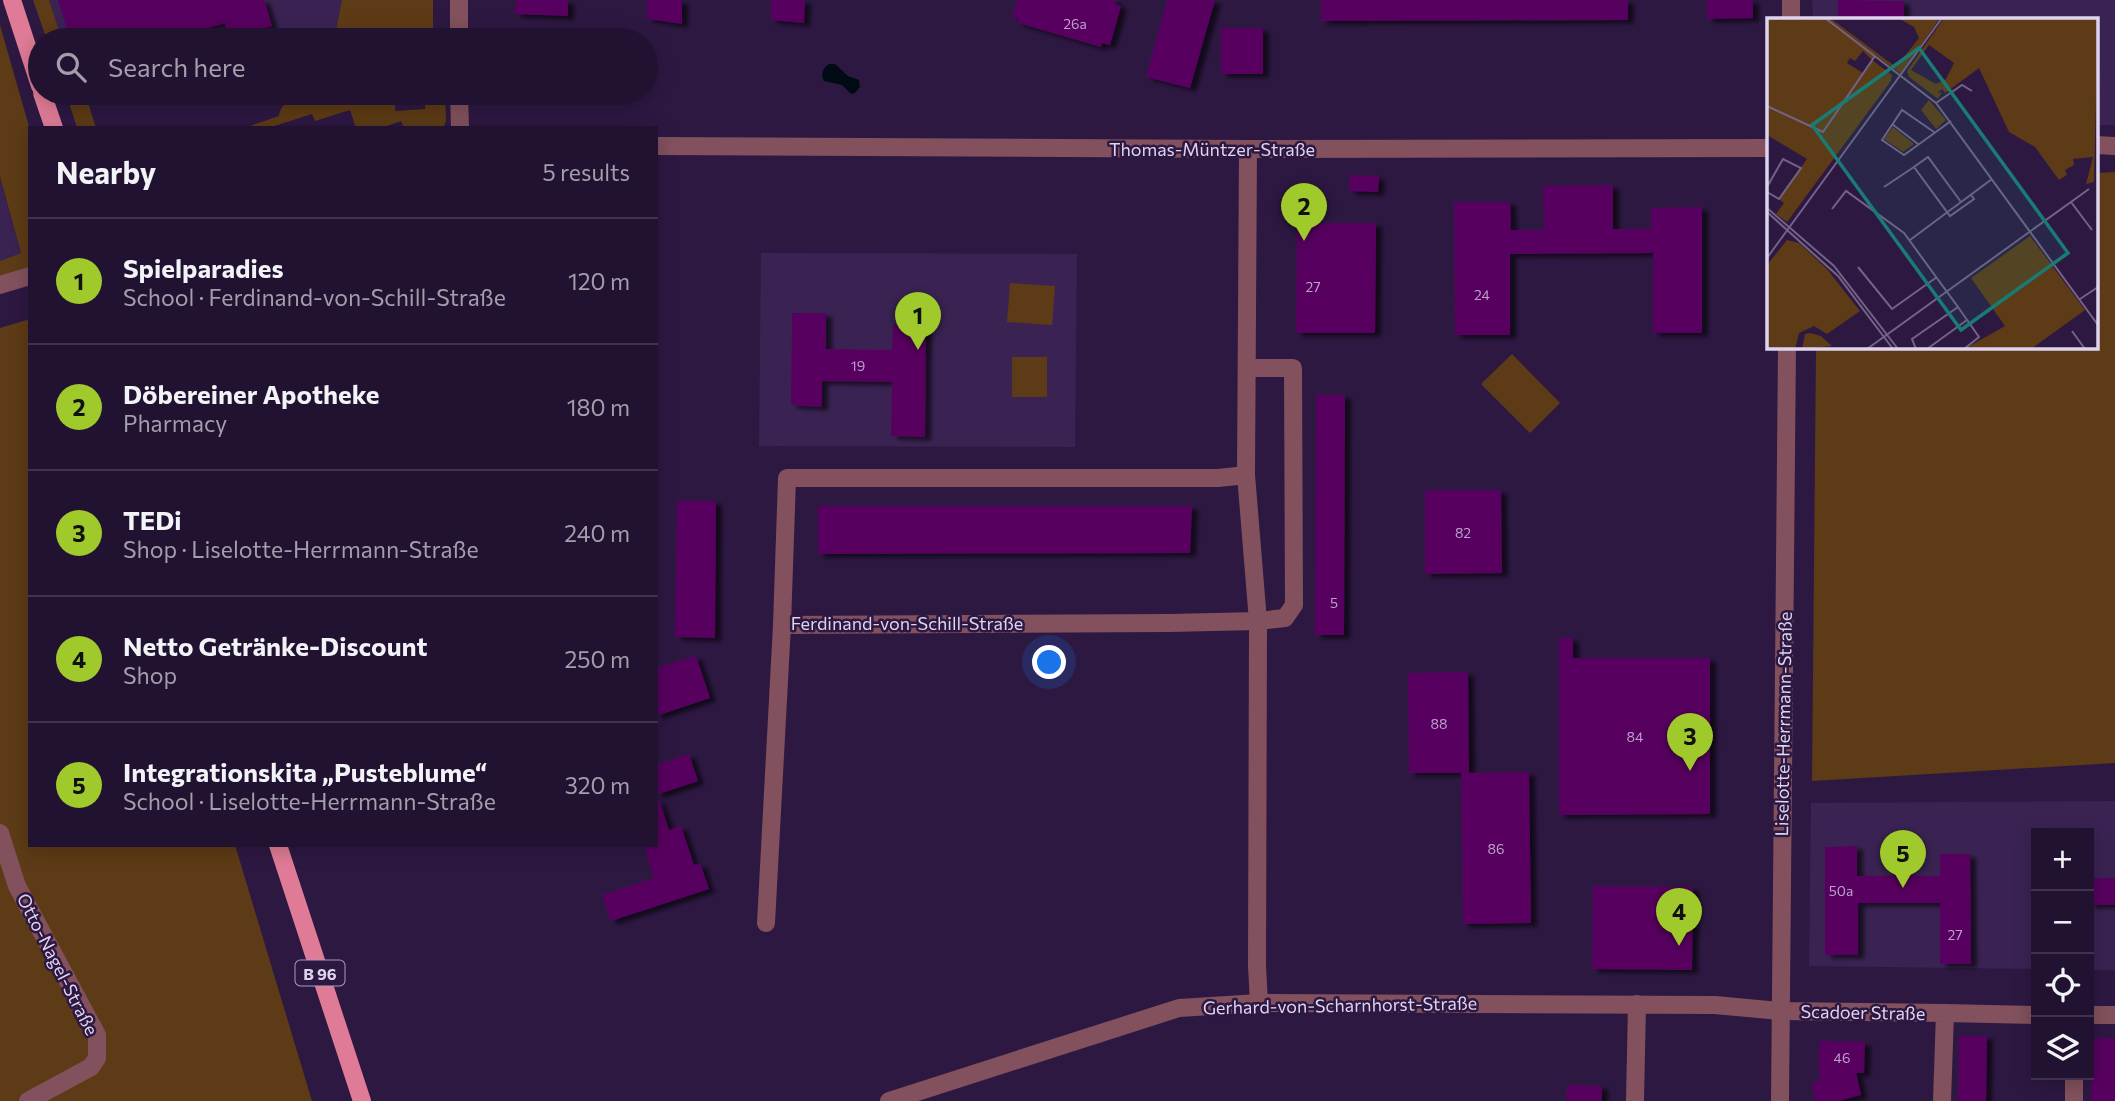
<!DOCTYPE html>
<html lang="en">
<head>
<meta charset="utf-8">
<style>
	:root { --surface:#221232; --page:#2a1b3a; --text:#f1f3f6; --muted:#a29eac; --line:#3f324d; --accent:#a0c92b }
	body { margin:0; font-family:Commissioner,sans-serif; background:var(--page); color:var(--text) }
	.controls { position:absolute; right:21px; bottom:21px; display:grid; overflow:hidden; border-radius:0px; box-shadow:0 4px 18px #0003 }
	.controls button { width:63px; height:63px; display:grid; place-items:center; padding:0; border:0; border-bottom:2px solid var(--line); background:var(--surface); color:var(--text); font:35px sans-serif }
	.you { position:absolute; left:1050px; top:663px; width:24px; height:24px; margin:-18px; border:5px solid #fff; border-radius:50%; background:#1a73e8; box-shadow:0 0 0 10px #1a73e833 }
	.badge { display:grid; place-items:center; width:46px; height:46px; border-radius:50%; background:var(--accent); color:#111; font-size:23px; font-weight:700 }
	.pin { position:absolute; translate:-50% -58px; filter:drop-shadow(0 2px 4px #0008) }
	.pin::after { content:''; position:absolute; top:37px; width:24px; height:21px; background:inherit; clip-path:polygon(0 0,100% 0,50% 100%) }
	.list { margin:0; padding:0; list-style:none }
	h2 { display:flex; justify-content:space-between; align-items:center; height:91px; margin:0; padding:0 28px; font-size:30px }
	h2 small { font-size:23px; font-weight:400; color:var(--muted) }
	.list li { display:grid; grid-template-columns:46px 1fr auto; gap:21px; align-items:center; box-sizing:border-box; height:126px; padding:0 28px; border-top:2px solid var(--line) }
	.list b { display:block; font-size:26px; white-space:nowrap }
	.list p { margin:0; font-size:23px; white-space:nowrap; color:var(--muted) }
	.list em { font-size:23px; font-style:normal; color:var(--muted) }
	.icon { flex:none; width:38px; height:38px; fill:none; stroke:currentColor; stroke-width:2; stroke-linecap:round; stroke-linejoin:round }
	.map { position:relative; flex:none; width:2115px; height:1101px; overflow:hidden }
	.search { position:absolute; background:var(--surface); box-shadow:0 4px 18px #0003; left:28px; top:28px; width:630px; height:77px; display:flex; align-items:center; gap:18px; box-sizing:border-box; padding:0 24px; border-radius:38px; color:var(--muted); font-size:26px }
	.panel { position:absolute; background:var(--surface); box-shadow:0 4px 18px #0003; left:28px; top:126px; width:630px; height:721px; border-radius:0px }
	.map>svg:first-child { display:block }
	.built { fill:#3a2353 }
	.green { fill:#5d3b16 }
	.water { fill:#010b16 }
	.building { fill:#580660; filter:url(#shadow) }
	.lines { fill:none; stroke-linecap:round; stroke-linejoin:round }
	.minor { stroke:#82515d; stroke-width:18 }
	.tertiary { stroke:#82515d; stroke-width:18 }
	.primary { stroke:#df7b96; stroke-width:18 }
	.labels { text-anchor:middle; dominant-baseline:central; stroke-width:5; stroke-linejoin:round; paint-order:stroke }
	.number-label { font-size:14px; fill:#bda0cc }
	.shield { fill:#2d1842; stroke:#aa9cbc; stroke-width:2 }
	.shield-label { font-size:16px; font-weight:bold; fill:#dfd4f0 }
	.street-label { font-size:18px; fill:#dfd4f0; stroke:#2d1842 }
	.inset-road { fill:none; stroke:#746388; stroke-width:2 }
	.view { fill:#197b74; fill-opacity:0.15; stroke:#197b74; stroke-width:3.5 }
	.inset-edge { fill:none; stroke:#dfd4f0; stroke-width:3.5 }
</style>
</head>
<body>
<div class="map">
<svg width="2115" height="1101" viewBox="0 0 2115 1101">
	<defs>
		<filter id="shadow"><feDropShadow dx="6" dy="3.5" stdDeviation="2" flood-color="#0009"/></filter>
	</defs>
	<rect width="100%" height="100%" fill="#2d1842"/>
	<g class="built">
		<polygon points="49,0 342,0 334,40 62,40"/>
		<polygon points="1812,0 2115,0 2115,125 2096,125 2096,19 1813,19"/>
		<polygon points="0,179 21,253 0,261"/>
		<polygon points="761,253 1077,254 1075,447 759,446"/>
		<polygon points="2115,801 2115,970 2089,970 2089,833 2036,833 2036,969 1809,966 1811,803"/>
	</g>
	<g class="green">
		<polygon points="33,0 49,0 62,40 47,40"/>
		<polygon points="342,0 433,0 433,40 334,40"/>
		<polygon points="0,25 30,130 30,274 0,283 0,261 21,253 0,177"/>
		<polygon points="66,93 85,93 96,128 77,128"/>
		<path d="M311,93H395V111L425,109V93H445L446,121L444,126L439,128H404L401,121L381,128H356L350,110L315,121L312,114L268,128H244L279,116C281,100 294,100 308,98Z"/>
		<polygon points="2115,172 2115,763 1812,781 1816,347 2096,346 2096,173"/>
		<polygon points="1010,283 1055,286 1052,325 1007,322"/>
		<polygon points="30,319 30,845 235,845 312,1101 31,1101 96,1058 24,1101 0,1101 0,840 39,924 0,826 0,328"/>
		<polygon points="1512,354 1560,403 1530,433 1481,384"/>
		<rect x="1012" y="357" width="35" height="40"/>
	</g>
	<path class="water" d="M829,64H835L848,76L859,80L860,87L855,93L851,94L842,85L824,81C820,74 823,68 829,64Z"/>
	<g class="building">
		<polygon points="58,0 264,0 272,26 229,39 225,23 167,40 70,40"/>
		<polygon points="516,0 568,0 568,16 515,14"/>
		<polygon points="647,0 682,0 682,24 647,19"/>
		<polygon points="771,0 805,0 804,23 771,20"/>
		<polygon points="1017,0 1116,0 1115,4 1121,6 1110,45 1102,43 1101,47 1018,23 1019,19 1012,17"/>
		<polygon points="1167,0 1215,0 1190,88 1146,77"/>
		<polygon points="1321,0 1628,0 1628,20 1321,21"/>
		<polygon points="1707,0 1753,0 1753,18 1707,19"/>
		<polygon points="1838,0 1904,1 1904,19 1838,19"/>
		<rect x="1221" y="28" width="42" height="46"/>
		<polygon points="1350,175 1379,176 1378,192 1349,191"/>
		<polygon points="1613,185 1613,229 1651,229 1651,208 1702,207 1702,333 1653,333 1653,253 1510,254 1510,335 1455,335 1454,202 1510,202 1511,230 1544,230 1543,186"/>
		<polygon points="1297,223 1376,223 1375,333 1296,333"/>
		<polygon points="792,313 826,313 826,349 892,350 893,324 926,324 925,437 891,436 892,382 822,381 822,407 791,405"/>
		<polygon points="1316,395 1345,395 1344,635 1315,635"/>
		<polygon points="1425,490 1501,490 1502,573 1425,574"/>
		<polygon points="677,501 716,501 715,638 675,637"/>
		<polygon points="818,506 1192,506 1190,553 818,554"/>
		<polygon points="1559,638 1573,638 1573,658 1710,658 1710,814 1559,815"/>
		<polygon points="696,656 710,698 656,716 656,668"/>
		<polygon points="1468,672 1469,773 1409,773 1408,673"/>
		<polygon points="689,754 698,781 656,795 656,765"/>
		<polygon points="1529,772 1531,923 1463,924 1461,773"/>
		<polygon points="656,800 659,800 669,830 681,826 694,865 700,863 709,889 611,921 602,895 654,878 644,845 656,845"/>
		<polygon points="1857,846 1857,876 1940,876 1940,854 1970,854 1971,964 1940,964 1940,903 1858,903 1858,955 1825,955 1825,847"/>
		<rect x="2089" y="878" width="26" height="27"/>
		<polygon points="1593,886 1693,887 1692,970 1592,969"/>
		<polygon points="1959,1036 1987,1036 1986,1101 1958,1101"/>
		<rect x="2091" y="1038" width="24" height="63"/>
		<polygon points="1819,1041 1865,1042 1864,1073 1856,1073 1861,1095 1838,1101 1816,1101 1811,1083 1819,1081"/>
		<polygon points="1567,1085 1602,1086 1602,1101 1566,1101"/>
	</g>
	<g class="lines">
		<g class="minor">
			<polyline points="459,0 459,40"/>
			<polyline points="1791,19 1791,0"/>
			<polyline points="459,93 460,128"/>
			<polyline points="1248,149 1246,475 1258,621 1257,966 1259,1003"/>
			<polyline points="0,285 30,276"/>
			<polyline points="1246,475 1218,478 787,478 782,625 1169,623 1258,621 1285,618 1294,605 1293,368 1248,368"/>
			<polyline points="0,833 17,886 97,1035 97,1058 91,1067 28,1101"/>
			<polyline points="766,923 782,625"/>
			<polyline points="1945,1013 2036,1015"/>
			<polyline points="2089,1015 2115,1015"/>
			<polyline points="2074,1075 2074,1101"/>
			<polyline points="889,1101 1179,1008 1259,1003 1715,1005 1780,1011 1945,1013 1942,1101"/>
			<polyline points="1635,1101 1637,1004"/>
		</g>
		<g class="tertiary">
			<polyline points="2096,145 2115,146"/>
			<polyline points="656,146 1248,149 1769,148"/>
			<polyline points="1780,1101 1787,346"/>
		</g>
		<g class="primary">
			<polyline points="12,0 40,86"/>
			<polyline points="42,93 54,128"/>
			<polyline points="278,845 362,1101"/>
		</g>
	</g>
	<g class="labels">
		<g class="number-label">
			<text x="1075" y="23">26a</text>
			<text x="1313" y="286">27</text>
			<text x="1482" y="294">24</text>
			<text x="858" y="365">19</text>
			<text x="1463" y="532">82</text>
			<text x="1334" y="602">5</text>
			<text x="1439" y="723">88</text>
			<text x="1635" y="736">84</text>
			<text x="1496" y="848">86</text>
			<text x="1841" y="890">50a</text>
			<text x="1955" y="934">27</text>
			<text x="1842" y="1057">46</text>
		</g>
		<rect class="shield" x="295.5" y="960.5" width="49" height="25" rx="5"/>
		<g class="shield-label">
			<text x="320" y="973">B 96</text>
		</g>
		<g class="street-label">
			<text x="1212" y="149">Thomas-Müntzer-Straße</text>
			<text x="907" y="623">Ferdinand-von-Schill-Straße</text>
			<text transform="translate(1783 724) rotate(-89)">Liselotte-Herrmann-Straße</text>
			<text transform="translate(58 964) rotate(63)">Otto-Nagel-Straße</text>
			<text transform="translate(1340 1005) rotate(-1)">Gerhard-von-Scharnhorst-Straße</text>
			<text transform="translate(1863 1012) rotate(1)">Scadoer Straße</text>
		</g>
	</g>
	<g transform="translate(1767 18)">
		<rect width="331" height="331" fill="#2d1842"/>
		<path d="M0,0H63L129,49L152,20L147,9L131,0H173L134,56L108,37L105,42L125,57L124,63L20,204L9,196L17,185L12,181L40,141L0,117ZM96,33L105,42L96,55L80,45L83,40L88,43ZM177,0H331L327,164L319,166L326,139L306,141L307,147L298,152L300,157L292,162L268,129L242,114L212,50L178,75L175,71L170,75L175,74L171,81L142,59L140,53ZM162,27L187,45L179,61L169,66L144,52ZM162,82L179,102L169,111L154,92ZM126,109L147,126L136,134L117,121ZM263,218L318,292L264,331L199,330L238,308L204,260ZM20,222L32,225L60,251L93,293L60,316L47,308L32,315L28,331H0V247ZM43,315L54,318L65,328L35,331L38,316Z" fill="#5d3b16" fill-rule="evenodd"/>
		<path class="inset-road" d="M58,0L169,85L331,307M169,85L195,67L205,73M0,88L56,114L108,38M125,106L151,126M167,114L135,92L115,122L137,137L184,103M0,169L16,141L34,150L12,181L0,174M117,169L147,149M194,184L161,139L147,149L183,198L207,181L204,177M304,184L325,212M0,190L67,248L131,331M65,191L79,173L137,215L191,289L145,321L149,331M0,194L71,258L126,331M143,222L225,161M0,240L175,0M91,249L125,291L170,259M313,281L331,269M191,289L212,319L197,331M305,313L318,331M100,331L322,171M160,331L200,302"/>
		<path class="view" d="M152,30L301,235L194,312L45,107Z"/>
		<rect width="331" height="331" class="inset-edge"/>
	</g>
</svg>
<div class="controls">
<button>+</button>
<button>−</button>
<button><svg class="icon" aria-label="locate" viewBox="0 0 24 24"><circle cx="12" cy="12" r="6"/><path d="M12 2v4M12 18v4M2 12h4M18 12h4"/></svg></button>
<button><svg class="icon" aria-label="layers" viewBox="0 0 24 24"><path d="M12 4l9 5-9 5-9-5zM3 14l9 5 9-5"/></svg></button>
</div>
<div class="you"></div>
<div class="pin badge" style="left:918px;top:350px">1</div>
<div class="pin badge" style="left:1304px;top:241px">2</div>
<div class="pin badge" style="left:1690px;top:771px">3</div>
<div class="pin badge" style="left:1679px;top:946px">4</div>
<div class="pin badge" style="left:1903px;top:888px">5</div>
<div class="search"><svg class="icon" aria-label="search" viewBox="0 0 24 24"><circle cx="10" cy="10" r="6"/><path d="M15 15l6 6"/></svg>Search here</div>
<section class="panel">
<h2>Nearby<small>5 results</small></h2>
<ul class="list">
<li><span class="badge">1</span><div><b>Spielparadies</b><p>School · Ferdinand-von-Schill-Straße</p></div><em>120 m</em></li>
<li><span class="badge">2</span><div><b>Döbereiner Apotheke</b><p>Pharmacy</p></div><em>180 m</em></li>
<li><span class="badge">3</span><div><b>TEDi</b><p>Shop · Liselotte-Herrmann-Straße</p></div><em>240 m</em></li>
<li><span class="badge">4</span><div><b>Netto Getränke-Discount</b><p>Shop</p></div><em>250 m</em></li>
<li><span class="badge">5</span><div><b>Integrationskita „Pusteblume“</b><p>School · Liselotte-Herrmann-Straße</p></div><em>320 m</em></li>
</ul>
</section>
</div>
</body>
</html>
